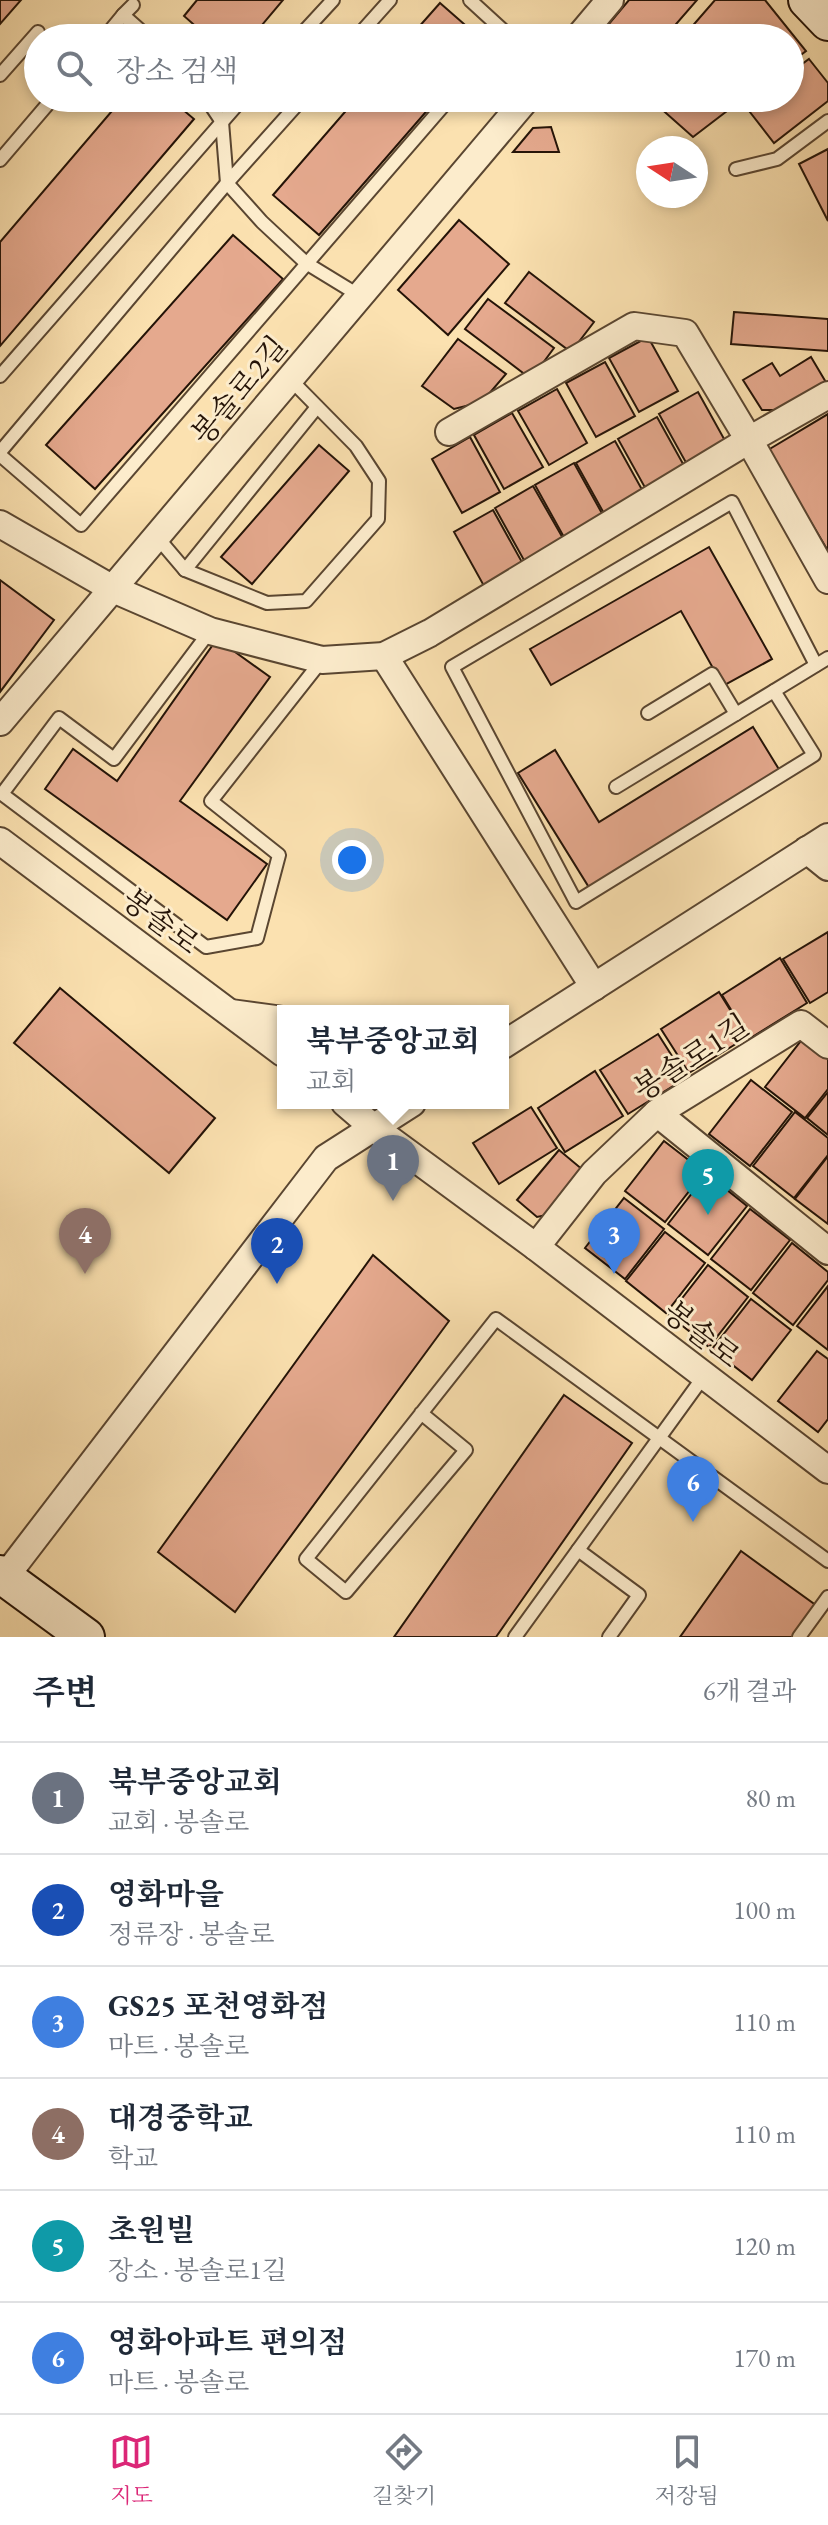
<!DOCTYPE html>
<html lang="ko">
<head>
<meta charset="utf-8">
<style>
	:root { --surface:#fff; --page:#f2f2f3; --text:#1f2937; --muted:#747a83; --line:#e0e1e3; --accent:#db2777 }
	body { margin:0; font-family:"EB Garamond","Noto Serif KR",serif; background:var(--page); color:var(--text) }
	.compass { position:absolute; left:636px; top:136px; width:72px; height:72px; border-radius:50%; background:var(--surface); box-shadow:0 4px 12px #0003; rotate:282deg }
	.you { position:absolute; left:352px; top:860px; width:28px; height:28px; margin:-20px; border:6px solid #fff; border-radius:50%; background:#1a73e8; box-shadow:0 0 0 12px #1a73e833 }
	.badge { display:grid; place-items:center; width:52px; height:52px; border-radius:50%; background:var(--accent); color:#fff; font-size:26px; font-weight:700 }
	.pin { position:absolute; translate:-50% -66px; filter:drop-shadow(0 2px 4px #0008) }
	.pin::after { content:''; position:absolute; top:42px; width:28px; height:24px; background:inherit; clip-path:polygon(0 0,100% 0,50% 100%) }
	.popup { position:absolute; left:277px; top:1005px; width:232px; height:104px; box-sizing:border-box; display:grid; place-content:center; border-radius:0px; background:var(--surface); filter:drop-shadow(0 2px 6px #0005); font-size:26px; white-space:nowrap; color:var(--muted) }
	.popup b { font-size:30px; color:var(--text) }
	.popup::after { content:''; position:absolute; left:50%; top:100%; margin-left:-16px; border:16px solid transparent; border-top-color:var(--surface) }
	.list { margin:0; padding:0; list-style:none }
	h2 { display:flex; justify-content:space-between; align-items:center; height:104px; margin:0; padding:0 32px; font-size:34px }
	h2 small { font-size:26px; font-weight:400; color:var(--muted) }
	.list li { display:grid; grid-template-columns:52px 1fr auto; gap:24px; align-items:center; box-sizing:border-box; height:112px; padding:0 32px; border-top:2px solid var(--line) }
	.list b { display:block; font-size:30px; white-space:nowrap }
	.list p { margin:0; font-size:26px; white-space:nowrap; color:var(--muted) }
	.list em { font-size:26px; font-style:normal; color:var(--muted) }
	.icon { flex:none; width:44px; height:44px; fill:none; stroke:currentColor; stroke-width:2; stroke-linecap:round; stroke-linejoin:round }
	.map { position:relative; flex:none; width:828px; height:1637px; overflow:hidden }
	.search { position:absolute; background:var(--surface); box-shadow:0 4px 12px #0003; left:24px; right:24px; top:24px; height:88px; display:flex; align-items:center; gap:20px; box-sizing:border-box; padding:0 28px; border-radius:44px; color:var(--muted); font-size:30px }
	.sheet { height:776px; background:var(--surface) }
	nav { display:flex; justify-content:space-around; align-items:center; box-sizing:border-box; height:112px; border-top:2px solid var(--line); background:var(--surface); font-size:22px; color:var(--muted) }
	nav a { display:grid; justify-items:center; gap:4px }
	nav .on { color:var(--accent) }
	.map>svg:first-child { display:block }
	.building { fill:#e5a98e; stroke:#241307; stroke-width:2 }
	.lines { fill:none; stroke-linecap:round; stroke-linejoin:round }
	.service-casing { stroke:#5a4631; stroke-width:16 }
	.minor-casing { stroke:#5a4631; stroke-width:30 }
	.secondary-casing { stroke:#241307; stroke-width:40 }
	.service { stroke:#fceccc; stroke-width:12 }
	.minor { stroke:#fceccc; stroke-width:26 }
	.secondary { stroke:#fceccc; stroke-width:36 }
	.labels { text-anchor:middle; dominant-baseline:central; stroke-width:6; stroke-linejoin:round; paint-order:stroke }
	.street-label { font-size:30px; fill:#241307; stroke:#fceccc }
</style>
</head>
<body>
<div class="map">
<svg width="828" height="1637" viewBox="0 0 828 1637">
	<rect width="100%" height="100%" fill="#fbe1b0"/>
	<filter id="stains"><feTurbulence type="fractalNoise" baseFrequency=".0025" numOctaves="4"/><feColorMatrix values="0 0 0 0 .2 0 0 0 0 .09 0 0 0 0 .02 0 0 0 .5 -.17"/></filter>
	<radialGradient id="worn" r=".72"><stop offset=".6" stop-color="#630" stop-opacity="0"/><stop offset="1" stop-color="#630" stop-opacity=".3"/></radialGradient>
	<g class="building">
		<polygon points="0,0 21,0 0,24"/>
		<polygon points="197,0 283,0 251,38 209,38 184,16"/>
		<polygon points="629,0 697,0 664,38 597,38"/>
		<polygon points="715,0 765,0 806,51 790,63 790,38 682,38"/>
		<polygon points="440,3 480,38 409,38"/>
		<polygon points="809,59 828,83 828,101 774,143 746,107 758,98 790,98 790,73"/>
		<polygon points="123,98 169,98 194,119 0,346 0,242"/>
		<polygon points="357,98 438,98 319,235 273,195"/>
		<polygon points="649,98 744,98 693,137"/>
		<polygon points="551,127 559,152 513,152 533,128"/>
		<polygon points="828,149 828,221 799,164"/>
		<polygon points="459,220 509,264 448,335 398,290"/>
		<polygon points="233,235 283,279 95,489 46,445"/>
		<polygon points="529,272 594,322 571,352 505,303"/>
		<polygon points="488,299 554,348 531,379 465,329"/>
		<polygon points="734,312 828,319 828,351 731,344"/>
		<polygon points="648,337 678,391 639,412 609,358"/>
		<polygon points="458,339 506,374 482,402 454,409 422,386"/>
		<polygon points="811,357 827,384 784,410 762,410 743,380 772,363 780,376"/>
		<polygon points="605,362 635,416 596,437 566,383"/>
		<polygon points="557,389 587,443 549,465 518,411"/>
		<polygon points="698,392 728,446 689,468 659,414"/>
		<polygon points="512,413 543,467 504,489 474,435"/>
		<polygon points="828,414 828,551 768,450"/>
		<polygon points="657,417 687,471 648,493 618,439"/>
		<polygon points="470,437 500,492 462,513 432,459"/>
		<polygon points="615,441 645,495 606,517 576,463"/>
		<polygon points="319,445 349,471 252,584 221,557"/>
		<polygon points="574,463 604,517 565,539 535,485"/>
		<polygon points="533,486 564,540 525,562 495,508"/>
		<polygon points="493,510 523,564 484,586 454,532"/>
		<polygon points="709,547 772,659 723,686 681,611 551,685 530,649"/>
		<polygon points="0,580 54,620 0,692"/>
		<polygon points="217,639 270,677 180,801 267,864 227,920 45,789 73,749 117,781"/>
		<polygon points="753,727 780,771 590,889 518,773 555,750 599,822"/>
		<polygon points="828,932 828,992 810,1003 783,959"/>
		<polygon points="780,958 807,1003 749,1039 722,995"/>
		<polygon points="60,988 215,1118 169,1173 14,1043"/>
		<polygon points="719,992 747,1037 689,1073 661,1029"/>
		<polygon points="658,1034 686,1078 628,1114 600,1070"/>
		<polygon points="804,1037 828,1056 828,1089 805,1118 765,1087"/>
		<polygon points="595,1071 623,1116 565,1152 538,1108"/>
		<polygon points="751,1080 792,1112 750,1166 709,1134"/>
		<polygon points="828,1092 828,1135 807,1118"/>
		<polygon points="531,1107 557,1148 499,1184 473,1143"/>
		<polygon points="795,1112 828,1138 828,1155 794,1198 753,1166"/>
		<polygon points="664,1141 704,1172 665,1222 625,1191"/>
		<polygon points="559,1150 589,1175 556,1213 537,1217 517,1200"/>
		<polygon points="828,1156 828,1224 795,1199"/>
		<polygon points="707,1174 747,1206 708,1255 668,1224"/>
		<polygon points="624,1198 664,1229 625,1279 585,1248"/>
		<polygon points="750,1209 790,1240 751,1290 711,1259"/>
		<polygon points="665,1232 705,1263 666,1313 626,1281"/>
		<polygon points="792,1243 828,1272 828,1280 793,1325 753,1293"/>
		<polygon points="373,1255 449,1321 235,1612 158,1552"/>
		<polygon points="708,1265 748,1297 709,1347 669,1315"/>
		<polygon points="828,1286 828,1350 797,1326"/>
		<polygon points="751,1299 791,1330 752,1380 712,1349"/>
		<polygon points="817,1351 828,1359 828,1419 818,1432 778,1401"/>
		<polygon points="564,1395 632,1443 496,1637 394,1637"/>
		<polygon points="741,1551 817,1606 794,1637 680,1637"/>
	</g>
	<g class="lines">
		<defs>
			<g id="service">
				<polyline points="470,0 506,33 502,38"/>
				<polyline points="133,5 123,15 149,38"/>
				<polyline points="104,38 123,15"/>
				<polyline points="298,38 333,0"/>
				<polyline points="356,38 390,0"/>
				<polyline points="0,75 38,32"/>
				<polyline points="206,98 222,122 227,183 262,222 306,263 360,296"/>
				<polyline points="0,160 53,98"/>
				<polyline points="736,169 777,159 828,121"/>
				<polyline points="0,376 243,98"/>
				<polyline points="0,452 227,183 303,98"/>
				<polyline points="0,455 81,525 450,98"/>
				<polyline points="157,537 185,570 267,603 306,601 378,519 379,481 356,446 290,379"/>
				<polyline points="185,570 317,407"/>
				<polyline points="210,631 114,759 59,718 2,794 206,947 257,938 279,855 211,801 322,660"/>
				<polyline points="774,691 814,755 576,902 452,667 732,502 816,665"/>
				<polyline points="648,713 712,674 736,714"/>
				<polyline points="616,787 828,658"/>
				<polyline points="421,1413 466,1450 346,1592 306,1559 496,1319 828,1561"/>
				<polyline points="578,1550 639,1595 609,1637"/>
				<polyline points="515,1637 704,1376"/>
				<polyline points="799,1637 828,1597"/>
			</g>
			<g id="minor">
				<polyline points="578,38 610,0"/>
				<polyline points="828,395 749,440 828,580"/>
				<polyline points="0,524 113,589 210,631 322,660 384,656 430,633 749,440 685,333 634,326 449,432"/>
				<polyline points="384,656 594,987"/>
				<polyline points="0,722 527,98"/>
				<polyline points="0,841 283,1053"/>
				<polyline points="807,850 828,867"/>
				<polyline points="231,1013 283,1020"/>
				<polyline points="503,1045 828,837"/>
				<polyline points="345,1103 374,1128 536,1247 828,1470"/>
				<polyline points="657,1113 828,1251"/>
				<polyline points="536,1247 594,1173 657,1113 801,1024 828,1045"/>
				<polyline points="5,1577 326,1158 412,1103"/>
			</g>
			<g id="secondary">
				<polyline points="807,0 828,22"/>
				<polyline points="0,1574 86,1637"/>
			</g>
		</defs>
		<use href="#service" class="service-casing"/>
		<use href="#minor" class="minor-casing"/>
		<use href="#secondary" class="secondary-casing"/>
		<use href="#service" class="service"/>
		<use href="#minor" class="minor"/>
		<use href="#secondary" class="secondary"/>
	</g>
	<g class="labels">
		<g class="street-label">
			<text transform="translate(239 390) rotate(-50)">봉솔로2길</text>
			<text transform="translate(161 921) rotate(37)">봉솔로</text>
			<text transform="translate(691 1057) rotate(-33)">봉솔로1길</text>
			<text transform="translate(702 1334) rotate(38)">봉솔로</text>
		</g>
	</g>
	<rect width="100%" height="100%" filter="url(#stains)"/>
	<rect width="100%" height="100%" fill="url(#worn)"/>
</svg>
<svg class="compass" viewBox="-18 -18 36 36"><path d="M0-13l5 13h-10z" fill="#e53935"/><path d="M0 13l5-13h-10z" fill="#747a83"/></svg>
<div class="you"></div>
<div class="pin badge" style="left:393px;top:1201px;background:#6b7280">1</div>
<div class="popup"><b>북부중앙교회</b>교회</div>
<div class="pin badge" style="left:277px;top:1284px;background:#1a4fb4">2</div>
<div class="pin badge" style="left:614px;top:1274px;background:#3f7fe0">3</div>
<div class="pin badge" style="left:85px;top:1274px;background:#8d6e63">4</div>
<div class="pin badge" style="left:708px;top:1215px;background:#0f9aa8">5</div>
<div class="pin badge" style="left:693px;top:1522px;background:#3f7fe0">6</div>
<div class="search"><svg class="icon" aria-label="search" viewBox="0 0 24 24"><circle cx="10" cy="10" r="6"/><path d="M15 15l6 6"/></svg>장소 검색</div>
</div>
<section class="sheet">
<h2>주변<small>6개 결과</small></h2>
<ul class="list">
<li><span class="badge" style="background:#6b7280">1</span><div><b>북부중앙교회</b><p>교회 · 봉솔로</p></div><em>80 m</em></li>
<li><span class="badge" style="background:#1a4fb4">2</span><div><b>영화마을</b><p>정류장 · 봉솔로</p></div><em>100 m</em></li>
<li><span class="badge" style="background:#3f7fe0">3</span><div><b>GS25 포천영화점</b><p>마트 · 봉솔로</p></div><em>110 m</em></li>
<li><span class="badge" style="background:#8d6e63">4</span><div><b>대경중학교</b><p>학교</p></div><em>110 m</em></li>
<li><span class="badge" style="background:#0f9aa8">5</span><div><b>초원빌</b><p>장소 · 봉솔로1길</p></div><em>120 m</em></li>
<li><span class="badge" style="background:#3f7fe0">6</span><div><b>영화아파트 편의점</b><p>마트 · 봉솔로</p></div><em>170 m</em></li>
</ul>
</section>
<nav>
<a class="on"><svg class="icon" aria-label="map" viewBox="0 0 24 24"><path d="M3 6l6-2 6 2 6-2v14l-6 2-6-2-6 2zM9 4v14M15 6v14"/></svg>지도</a>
<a><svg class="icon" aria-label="directions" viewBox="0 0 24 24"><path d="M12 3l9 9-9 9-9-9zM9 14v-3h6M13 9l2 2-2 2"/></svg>길찾기</a>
<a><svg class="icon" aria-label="saved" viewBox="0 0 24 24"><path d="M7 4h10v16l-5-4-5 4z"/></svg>저장됨</a>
</nav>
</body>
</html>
